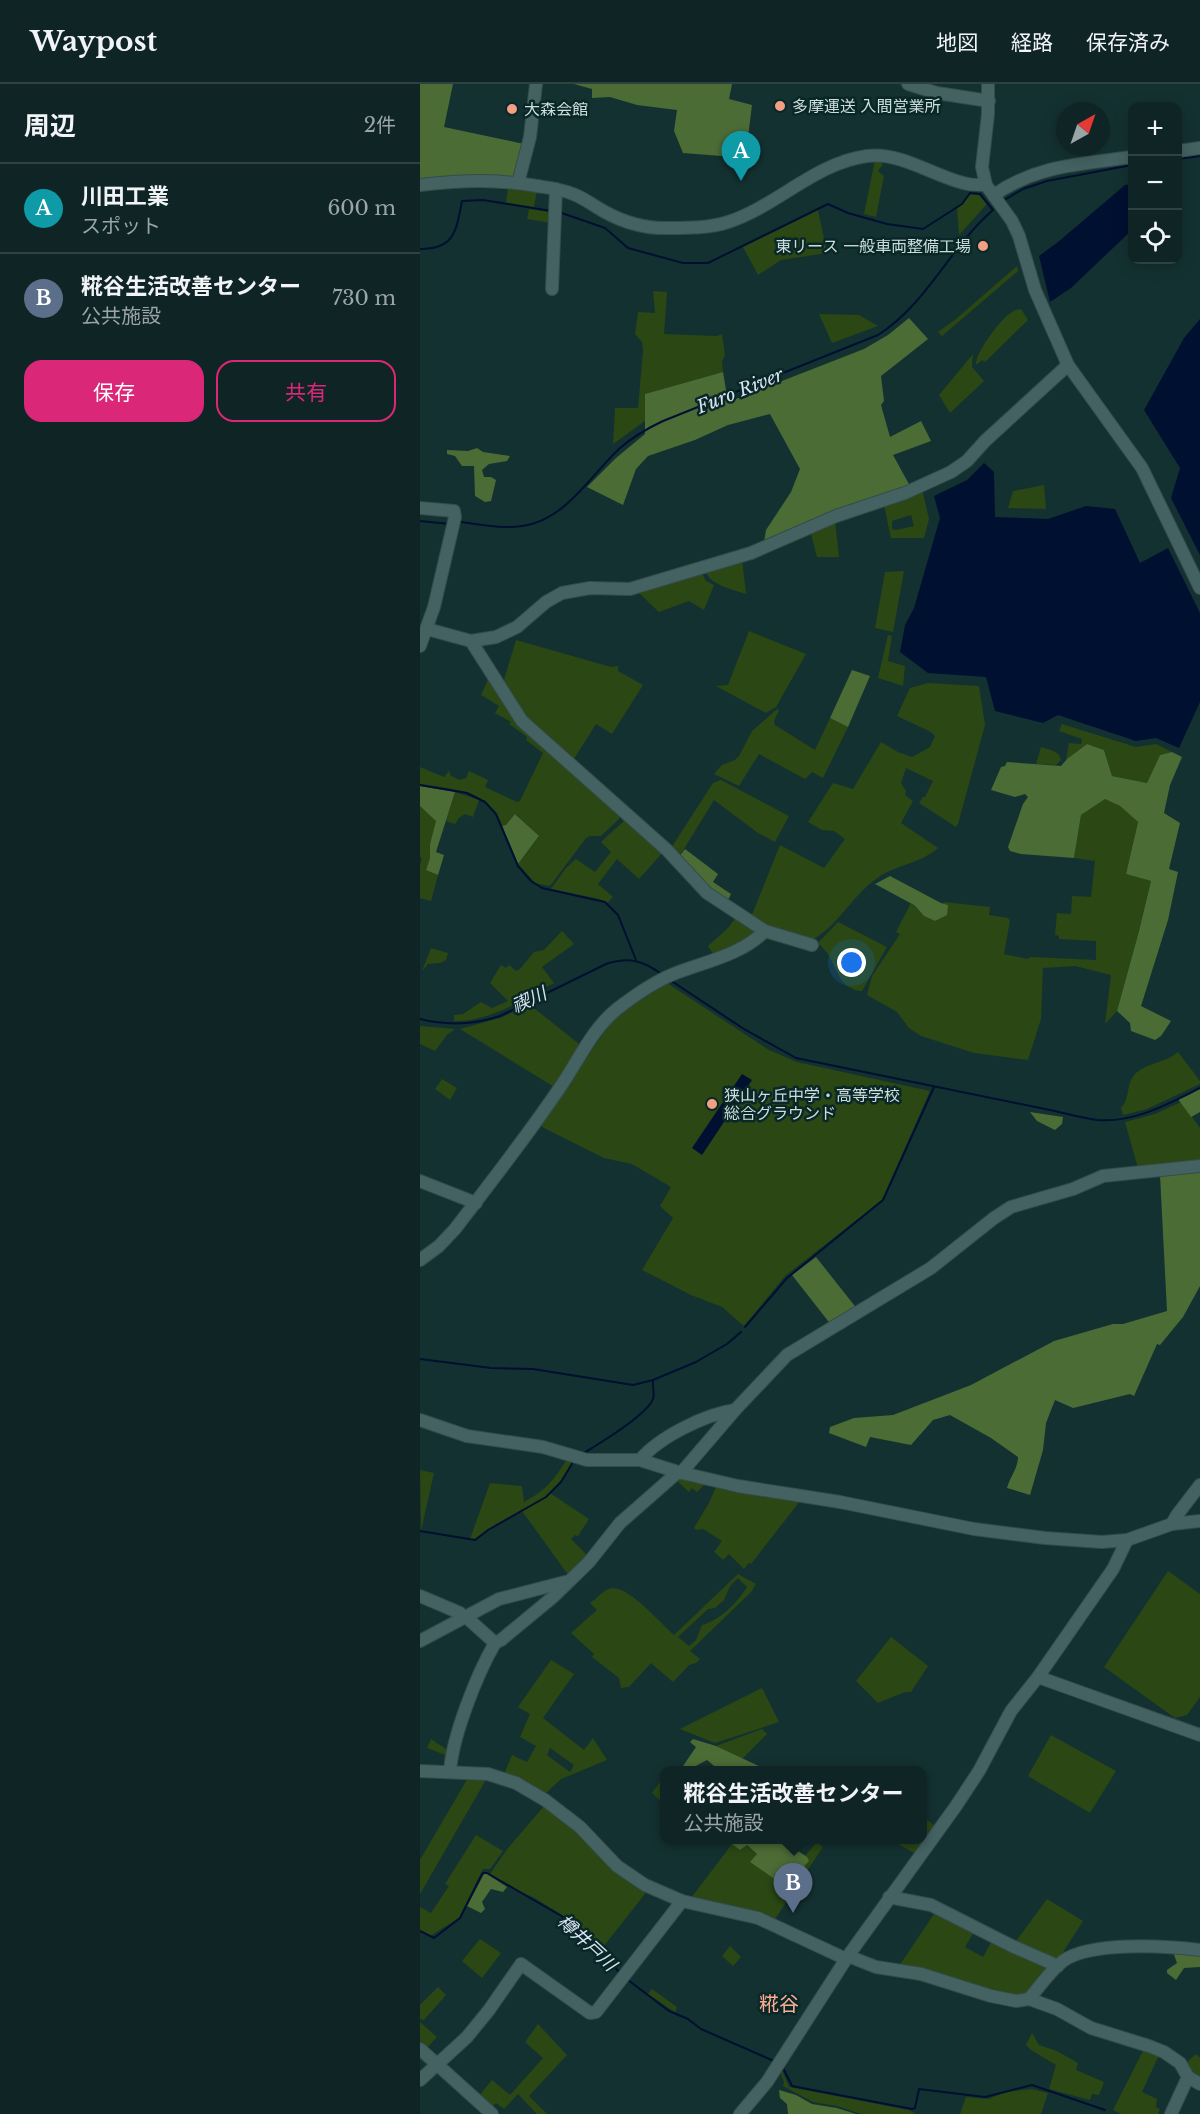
<!DOCTYPE html>
<html lang="ja">
<head>
<meta charset="utf-8">
<style>
	:root { --surface:#0f2525; --page:#1d3132; --text:#f1f3f6; --muted:#9ba5a7; --line:#2f4242; --accent:#db2777 }
	body { margin:0; font-family:"Libre Baskerville","Noto Sans JP",serif; background:var(--page); color:var(--text) }
	.controls { position:absolute; right:18px; top:18px; display:grid; overflow:hidden; border-radius:12px; box-shadow:0 3px 15px #0003 }
	.controls button { width:54px; height:54px; display:grid; place-items:center; padding:0; border:0; border-bottom:2px solid var(--line); background:var(--surface); color:var(--text); font:30px sans-serif }
	.compass { position:absolute; left:636px; top:18px; width:54px; height:54px; border-radius:50%; background:var(--surface); box-shadow:0 3px 15px #0003; rotate:40deg }
	.you { position:absolute; left:432px; top:879px; width:21px; height:21px; margin:-15px; border:4px solid #fff; border-radius:50%; background:#1a73e8; box-shadow:0 0 0 9px #1a73e833 }
	.badge { display:grid; place-items:center; width:39px; height:39px; border-radius:50%; background:var(--accent); color:#fff; font-size:20px; font-weight:700 }
	.pin { position:absolute; translate:-50% -50px; filter:drop-shadow(0 2px 3px #0008) }
	.pin::after { content:''; position:absolute; top:32px; width:21px; height:18px; background:inherit; clip-path:polygon(0 0,100% 0,50% 100%) }
	.popup { position:absolute; left:240px; top:1682px; width:267px; height:78px; box-sizing:border-box; display:grid; place-content:center; border-radius:12px; background:var(--surface); filter:drop-shadow(0 2px 4px #0005); font-size:20px; white-space:nowrap; color:var(--muted) }
	.popup b { font-size:22px; color:var(--text) }
	.popup::after { content:''; position:absolute; left:50%; top:100%; margin-left:-12px; border:12px solid transparent; border-top-color:var(--surface) }
	.list { margin:0; padding:0; list-style:none }
	h2 { display:flex; justify-content:space-between; align-items:center; height:78px; margin:0; padding:0 24px; font-size:26px }
	h2 small { font-size:20px; font-weight:400; color:var(--muted) }
	.list li { display:grid; grid-template-columns:39px 1fr auto; gap:18px; align-items:center; box-sizing:border-box; height:90px; padding:0 24px; border-top:2px solid var(--line) }
	.list b { display:block; font-size:22px; white-space:nowrap }
	.list p { margin:0; font-size:20px; white-space:nowrap; color:var(--muted) }
	.list em { font-size:20px; font-style:normal; color:var(--muted) }
	.actions { display:flex; gap:12px; padding:18px 24px }
	.actions a { flex:1; padding:14px 0; border:2px solid var(--accent); border-radius:18px; text-align:center; font-size:21px; color:var(--accent) }
	.actions .main { background:var(--accent); color:#fff }
	.icon { flex:none; width:33px; height:33px; fill:none; stroke:currentColor; stroke-width:2; stroke-linecap:round; stroke-linejoin:round }
	.map { position:relative; flex:none; width:780px; height:2030px; overflow:hidden }
	header { display:flex; align-items:center; gap:36px; box-sizing:border-box; height:84px; padding:0 30px; background:var(--surface); border-bottom:2px solid var(--line) }
	header strong { font-size:28px }
	nav { display:flex; gap:33px; margin-inline-start:auto; font-size:21px }
	main { display:flex }
	aside { flex:1; background:var(--surface) }
	.map>svg:first-child { display:block }
	.green { fill:#2a4714; fill-rule:evenodd }
	.forest { fill:#4c6c36 }
	.water { fill:#001031 }
	.lines { fill:none; stroke-linecap:round; stroke-linejoin:round }
	.stream { stroke:#001031; stroke-width:2 }
	.minor-casing { stroke:#354c4c; stroke-width:14 }
	.minor { stroke:#446262; stroke-width:12 }
	.poi-dot { fill:#f3a082; stroke:#092727; stroke-width:2 }
	.labels { text-anchor:middle; dominant-baseline:central; stroke-width:5; stroke-linejoin:round; paint-order:stroke }
	.poi-label { font-size:16px; fill:#cddddd; stroke:#092727; text-anchor:start }
	.water-label { font-size:18px; font-style:italic; fill:#d9e3f2; stroke:#092727 }
	.quarter-label { font-size:20px; fill:#fcae92; stroke:#092727 }
</style>
</head>
<body>
<header>
<strong>Waypost</strong>
<nav><a>地図</a><a>経路</a><a>保存済み</a></nav>
</header>
<main>
<aside>
<h2>周辺<small>2件</small></h2>
<ul class="list">
<li><span class="badge" style="background:#0f9aa8">A</span><div><b>川田工業</b><p>スポット</p></div><em>600 m</em></li>
<li><span class="badge" style="background:#5c6f8a">B</span><div><b>糀谷生活改善センター</b><p>公共施設</p></div><em>730 m</em></li>
</ul>
<div class="actions"><a class="main">保存</a><a>共有</a></div>
</aside>
<div class="map">
<svg width="780" height="2030" viewBox="0 0 780 2030">
	<rect width="100%" height="100%" fill="#143131"/>
	<g class="green">
		<polygon points="455,76 463,80 458,87 464,92 456,133 444,130"/>
		<polygon points="91,102 102,103 104,107 117,106 114,123 86,119 88,104"/>
		<polygon points="551,110 559,111 567,120 539,151 537,124"/>
		<polygon points="109,125 130,128 132,139 107,135"/>
		<polygon points="398,126 407,169 361,176 338,191 323,163"/>
		<polygon points="597,182 598,187 522,252 518,248 536,235"/>
		<polygon points="233,207 247,208 244,250 297,252 302,250 305,271 302,277 303,288 225,310 225,337 193,360 195,324 218,324 223,267 222,258 215,250 218,228 235,229"/>
		<path d="M601,225L608,236L565,278L562,276L556,281C555,269 581,234 592,228C595,226 598,225 601,225Z"/>
		<polygon points="399,230 439,231 458,242 412,259"/>
		<polygon points="553,270 552,283 564,297 530,329 519,311"/>
		<polygon points="624,401 626,425 588,424 593,407"/>
		<path d="M502,405L509,435L504,454H471L464,421ZM491,431L494,442L476,446L472,445V437Z"/>
		<polygon points="415,436 419,473 397,473 390,446"/>
		<path d="M322,475L326,510C312,505 288,501 285,485Z"/>
		<polygon points="281,487 286,497 294,501 284,526 269,517 239,528 219,509 240,500"/>
		<polygon points="484,487 473,548 455,544 465,488"/>
		<polygon points="329,547 386,570 356,623 346,629 296,602 308,601"/>
		<polygon points="468,551 472,552 468,577 485,582 483,602 458,594"/>
		<polygon points="96,556 191,583 198,582 198,587 223,601 192,650 176,640 152,678 109,640 83,599"/>
		<path d="M69,593L88,618L200,729L199,735L181,752H170L166,754L130,802L115,799L98,780L119,753L96,730L86,741L82,742C67,704 35,706 0,700V683L24,693L29,687L31,692L40,696L46,694L49,687L68,696L65,703L97,718L100,717L123,669L106,656L107,653L89,640L91,638L75,629L79,622L61,611Z"/>
		<path d="M508,599L559,602L565,641L538,740L536,743L499,719L503,713H505L513,697L486,684L481,699L486,707L485,711L493,717L481,739L518,764C500,780 474,781 456,795C432,812 418,842 392,856L353,847L331,833L360,761L404,784L425,755L414,747L402,746L388,738L413,699L433,705L461,658L478,668L492,673L510,663L515,652L511,648L477,632L490,604Z"/>
		<polygon points="357,625 359,626 354,637 355,641 395,666 410,634 428,643 403,694 392,688 385,695 339,670 319,702 294,690 302,681 315,676 319,672 332,647"/>
		<polygon points="642,640 716,663 736,660 752,668 740,671 727,699 692,692 684,666 667,660 646,676 649,659 661,660 662,655 639,647"/>
		<path d="M621,663C629,666 639,666 641,676L636,681L616,680Z"/>
		<polygon points="301,696 369,732 355,758 338,749 294,716 259,773 253,767 253,761 293,699"/>
		<polygon points="35,708 59,716 53,733 45,730 39,734 35,740 26,737"/>
		<polygon points="685,714 700,722 718,738 706,790 731,797 719,847 697,927 685,940 691,891 655,882 623,884 621,935 608,976 554,969 501,952 489,944 477,928 447,911 452,892 480,850 476,848 491,819 504,832 515,837 528,821 523,820 524,818 570,823 569,831 588,834 590,837 584,870 607,875 611,873 676,876 676,857 639,855 639,852 635,851 637,829 651,830 652,812 671,813 675,777 654,774 661,731"/>
		<polygon points="0,722 17,737 10,760 10,774 6,785 18,791 11,817 0,814 0,781 2,774 0,773"/>
		<polygon points="205,736 243,768 219,795 197,775 178,800 193,813 187,819 179,815 131,805 146,784 156,775 175,788 191,768 181,758"/>
		<polygon points="317,832 333,841 337,851 295,873 288,862 308,844"/>
		<path d="M418,838L467,863L442,907C422,906 418,889 410,874C408,868 402,864 398,859Z"/>
		<path d="M142,847L154,860L122,883L134,899C103,915 70,938 34,937V931L43,930L61,918L72,924L88,917L70,899L81,881L86,884L89,881L96,887L100,885L114,868L124,866Z"/>
		<polygon points="11,864 28,869 26,876 20,879 8,880 2,887"/>
		<polygon points="247,899 349,966 377,978 510,1007 462,1116 365,1192 324,1242 302,1223 271,1211 222,1186 253,1134 240,1122 251,1103 212,1080 184,1074 122,1043 121,1038 192,937 199,930"/>
		<polygon points="110,921 163,963 134,1003 40,945 80,934"/>
		<polygon points="0,942 35,945 27,951 15,967 0,960"/>
		<path d="M758,968L780,997V1000L727,1025L703,1031L701,1024C711,1013 705,1000 716,989C728,978 746,979 758,968Z"/>
		<polygon points="22,995 37,1004 30,1016 15,1005"/>
		<polygon points="761,1018 780,1044 780,1080 718,1084 705,1038 735,1030"/>
		<path d="M147,1375L153,1378L141,1396L130,1409L169,1435L158,1452L155,1451L151,1455L169,1473L149,1492L102,1427L69,1445L55,1456L50,1455L70,1399L102,1402L104,1418C126,1406 134,1396 147,1375Z"/>
		<polygon points="0,1386 14,1389 1,1447"/>
		<polygon points="259,1393 287,1398 277,1408 272,1404 269,1408 256,1396"/>
		<polygon points="297,1400 380,1417 331,1480 329,1479 324,1485 309,1470 303,1476 294,1468 302,1457 283,1445 276,1446 274,1444 289,1419"/>
		<polygon points="748,1487 780,1510 780,1613 767,1631 755,1634 684,1583"/>
		<path d="M318,1490L336,1500L331,1508L270,1567L280,1575L276,1579L269,1581L253,1598L231,1579L209,1603L201,1604L199,1594L172,1573L174,1570L151,1549L177,1526L170,1519C177,1515 182,1507 189,1505C206,1498 240,1539 254,1551ZM318,1494L327,1503C317,1519 300,1536 282,1541L276,1556L269,1562L258,1553L288,1525L295,1524L304,1516L310,1502Z"/>
		<polygon points="471,1553 508,1582 491,1608 485,1608 458,1619 436,1597"/>
		<path d="M131,1576L154,1590L123,1634L164,1666L173,1654L187,1676L141,1695L125,1710L86,1691L85,1688L92,1671L107,1678L116,1662L100,1653L110,1630L98,1623ZM130,1664L154,1681L150,1688L127,1671Z"/>
		<polygon points="342,1604 359,1638 295,1659 260,1645"/>
		<polygon points="342,1645 347,1650 322,1675 296,1662"/>
		<polygon points="631,1651 696,1687 670,1729 608,1692"/>
		<polygon points="11,1655 29,1667 28,1672 7,1664"/>
		<polygon points="49,1692 67,1694 0,1810 0,1776"/>
		<polygon points="242,1695 244,1697 244,1720 232,1709"/>
		<polygon points="125,1721 228,1806 180,1867 168,1852 141,1830 113,1813 98,1807 70,1790 88,1764"/>
		<polygon points="502,1732 516,1743 496,1770 471,1756 502,1756"/>
		<polygon points="56,1751 83,1767 70,1785 63,1785 39,1834 10,1852 0,1846 0,1823 11,1829 29,1802 25,1800"/>
		<polygon points="397,1758 403,1763 353,1838 271,1814 312,1760 320,1766 326,1761 337,1770 331,1778 387,1774 385,1772"/>
		<polygon points="627,1815 663,1837 638,1876 594,1860"/>
		<polygon points="516,1827 554,1848 545,1863 563,1873 572,1857 630,1884 609,1910 601,1913 477,1885"/>
		<polygon points="60,1855 81,1869 62,1894 42,1877"/>
		<polygon points="310,1862 321,1873 313,1882 302,1872"/>
		<polygon points="18,1903 26,1911 4,1936 0,1935 0,1921"/>
		<polygon points="232,1905 257,1923 255,1928 228,1910"/>
		<polygon points="0,1938 17,1953 6,1965 0,1959"/>
		<polygon points="118,1940 147,1971 109,2012 127,2030 117,2030 98,2010 84,2025 76,2019 71,2024 58,2013 72,1996 90,2011 123,1974 105,1958"/>
		<polygon points="612,1949 619,1961 637,1967 658,1979 656,1986 684,1998 679,2011 672,2010 670,2016 629,2005 636,1981 611,1966 606,1961"/>
		<polygon points="725,1963 740,1969 722,2008 737,2015 736,2023 740,2025 738,2030 701,2030 693,2026"/>
		<polygon points="776,1970 780,1974 780,1998 774,1994 766,1979"/>
		<polygon points="360,1982 369,2003 489,2026 496,2030 441,2030 417,2022 393,2018 363,2002 364,1998 359,1985"/>
		<polygon points="612,2005 628,2009 621,2030 540,2030 546,2013 569,2015 585,2008"/>
	</g>
	<g class="forest">
		<polygon points="0,0 33,0 24,43 104,60 96,92 92,95 0,96"/>
		<polygon points="154,0 312,0 309,15 332,21 326,69 315,70 314,73 263,69 254,47 257,26 217,21 190,13 172,14 172,5"/>
		<polygon points="489,234 508,255 461,292 464,317 461,321 470,353 501,337 511,357 473,371 490,402 344,458 346,446 371,408 380,385 350,330 308,341 275,356 228,372 216,385 203,421 167,403 196,374 225,350 225,310 303,288 308,318 444,265 468,251"/>
		<polygon points="57,364 63,368 90,372 87,377 69,380 62,386 64,393 71,393 76,396 71,417 65,418 55,412 54,382 42,382 35,372 27,370 27,366 48,367"/>
		<polygon points="432,586 450,592 428,643 410,634"/>
		<polygon points="667,660 684,666 692,692 727,699 740,671 752,668 762,673 750,701 744,729 760,739 749,785 758,788 748,836 721,922 751,937 741,952 735,956 711,947 710,939 697,927 719,847 731,797 706,790 718,738 700,722 685,715 661,731 654,774 601,770 590,767 588,763 603,720 608,713 605,710 595,713 571,706 581,683 585,682 587,678 641,682 647,675"/>
		<polygon points="0,702 35,708 16,768 24,771 18,791 6,786 10,774 10,760 16,737 0,722"/>
		<polygon points="95,730 119,752 98,780 82,742 86,741"/>
		<polygon points="265,765 298,790 293,798 311,810 307,818 290,807 259,773"/>
		<polygon points="470,792 521,819 528,821 527,831 515,837 504,832 494,821 455,800"/>
		<polygon points="780,1005 780,1028 771,1033 758,1015"/>
		<polygon points="610,1028 643,1033 642,1040 635,1046 617,1037"/>
		<path d="M780,1085V1202L763,1233L740,1261L737,1260L714,1312L710,1310L653,1324L635,1316L626,1339L623,1366L610,1411L587,1404C590,1393 598,1384 598,1373L571,1354L530,1331L513,1336L491,1361L450,1353L446,1363L409,1349L410,1343L434,1334L473,1331L551,1301L634,1257L693,1240H703L747,1227L740,1091Z"/>
		<polygon points="396,1173 438,1226 412,1242 372,1191"/>
		<polygon points="273,1655 296,1662 347,1686 299,1686 287,1676 270,1685 263,1682 276,1663 270,1658"/>
		<polygon points="316,1756 376,1756 371,1762 387,1773 389,1777 374,1793 353,1794 330,1778 337,1770 327,1761 320,1766 312,1760"/>
		<polygon points="64,1790 67,1790 87,1803 83,1808 71,1805 62,1818 65,1825 61,1829 47,1822"/>
		<polygon points="752,1865 780,1869 780,1883 764,1884 756,1896 747,1889 747,1886 757,1879"/>
		<polygon points="359,2006 376,2011 392,2020 417,2024 436,2030 368,2030 367,2020 360,2014"/>
	</g>
	<g class="water">
		<polygon points="712,100 712,146 651,204 630,218 619,172 638,158 705,101"/>
		<polygon points="780,235 780,471 751,414 760,384 724,326 764,254"/>
		<polygon points="564,379 574,388 575,433 628,435 666,422 695,425 720,479 748,464 780,529 780,618 759,664 736,654 716,657 638,631 623,639 575,627 566,593 508,589 480,568 485,541 494,524 520,434 514,412 547,396"/>
		<polygon points="322,990 332,996 282,1071 272,1064"/>
	</g>
	<g class="lines">
		<g class="stream">
			<polyline points="758,75 780,72"/>
			<polyline points="586,115 603,105 627,97 712,81"/>
			<polyline points="139,128 185,144 208,164 263,179 288,179 408,120 428,129 467,140 503,145 542,120 550,109 560,110 573,126"/>
			<path d="M0,165C35,165 36,147 42,117L63,116L131,127"/>
			<polyline points="0,437 30,440"/>
			<path d="M41,438C65,441 91,447 115,439C151,427 173,389 200,364C213,353 228,344 243,337L458,251C507,220 530,163 573,126"/>
			<polyline points="0,701 47,709 65,718 76,730 98,782 111,797 122,804 185,818 198,831 216,876"/>
			<path d="M253,898L324,945L376,974L635,1027C648,1030 663,1034 677,1036C714,1039 748,1020 780,1004"/>
			<path d="M0,935C28,942 53,941 80,932L186,880C208,873 222,876 240,889"/>
			<polyline points="325,1243 367,1194 463,1116 514,1003"/>
			<polyline points="0,1275 71,1284 113,1285 213,1301 233,1296 276,1278 307,1260 321,1248"/>
			<path d="M164,1369C180,1359 227,1331 233,1315C235,1309 232,1302 233,1296"/>
			<polyline points="0,1447 55,1456 68,1446 126,1413 141,1398 153,1378"/>
			<polyline points="0,1847 14,1854 40,1834 61,1792 63,1789 67,1789 143,1833 168,1854 199,1888"/>
			<polyline points="208,1896 249,1927 268,1935 281,1945 354,1977"/>
			<polyline points="363,1984 372,2002 492,2025 495,2024 499,2005 565,2013 612,2001 685,2026"/>
		</g>
		<defs>
			<g id="minor">
				<polyline points="488,0 517,9 569,17"/>
				<polyline points="568,0 568,30 562,83 566,101 592,137 599,152 615,206 648,281 722,384 780,504"/>
				<polyline points="758,67 780,64"/>
				<polyline points="98,99 110,53 116,0"/>
				<path d="M0,101C43,96 75,95 117,102C130,104 141,105 153,110C164,114 174,122 185,128C205,139 226,145 250,144C268,144 290,144 308,138C357,122 395,79 447,72C483,68 514,93 548,100C553,101 560,101 566,101"/>
				<path d="M574,111C617,81 662,80 712,73"/>
				<polyline points="132,205 136,105"/>
				<polyline points="0,424 34,427 35,433 14,523 0,562"/>
				<polyline points="7,545 51,557 76,553 97,543 126,518 142,509 170,504 210,505 331,469 416,432 485,409 531,388 547,377 565,357 648,281"/>
				<polyline points="51,557 102,637 247,766 287,809 345,847 392,861"/>
				<polyline points="0,1097 56,1119"/>
				<path d="M0,1176L19,1162L35,1145C71,1098 108,1051 141,1002C158,977 173,944 197,925C215,911 235,897 256,889C287,877 321,871 345,847"/>
				<polyline points="0,1336 47,1352 123,1363 167,1376 220,1376 258,1388 318,1402 420,1418 554,1445 625,1454 682,1458 707,1456 752,1440 780,1437"/>
				<path d="M220,1376C239,1353 286,1330 315,1326"/>
				<polyline points="261,1389 315,1326 367,1271 511,1184 574,1134 591,1123 653,1105 683,1092 780,1082"/>
				<polyline points="752,1440 757,1431 780,1401"/>
				<polyline points="0,1512 40,1529 42,1533"/>
				<polyline points="45,1532 75,1559 81,1556 133,1513 169,1478 200,1439 258,1388"/>
				<polyline points="0,1557 79,1515 145,1498"/>
				<polyline points="618,1593 780,1651"/>
				<polyline points="0,1687 68,1690 96,1699 125,1716 160,1743 197,1782 225,1801 262,1817 338,1834 426,1875"/>
				<path d="M30,1688C32,1653 57,1590 75,1559"/>
				<polyline points="469,1813 511,1821 592,1862 638,1882"/>
				<polyline points="428,1872 456,1883 501,1890 571,1912 596,1917 609,1915 637,1925 671,1944 729,1962 744,1968 760,1979 768,1993 780,2000"/>
				<path d="M609,1915C620,1902 630,1887 643,1877C670,1857 747,1862 780,1866"/>
				<polyline points="0,1965 72,2030"/>
				<polyline points="0,1996 47,1953 69,1926 101,1880 170,1929 176,1928 262,1817"/>
				<polyline points="320,2030 347,1998 428,1872 536,1722 559,1687 591,1627 618,1593 693,1485 707,1456"/>
				<polyline points="751,2030 768,1993"/>
			</g>
		</defs>
		<use href="#minor" class="minor-casing"/>
		<use href="#minor" class="minor"/>
	</g>
	<g class="poi-dot">
		<circle cx="360" cy="22" r="6"/>
		<circle cx="92" cy="25" r="6"/>
		<circle cx="563" cy="162" r="6"/>
		<circle cx="292" cy="1020" r="6"/>
	</g>
	<g class="labels">
		<g class="poi-label">
			<text x="372" y="22">多摩運送 入間営業所</text>
			<text x="104" y="25">大森会館</text>
			<text x="551" y="162" text-anchor="end">東リース 一般車両整備工場</text>
			<text x="304" y="1011">狭山ヶ丘中学・高等学校<tspan x="304" dy="18">総合グラウンド</tspan></text>
		</g>
		<g class="water-label">
			<text transform="translate(320 307) rotate(-22)">Furo River</text>
			<text transform="translate(109 916) rotate(-25)">禊川</text>
			<text transform="translate(167 1859) rotate(43)">樽井戸川</text>
		</g>
		<g class="quarter-label">
			<text x="359" y="1920">糀谷</text>
		</g>
	</g>
</svg>
<div class="controls">
<button>+</button>
<button>−</button>
<button><svg class="icon" aria-label="locate" viewBox="0 0 24 24"><circle cx="12" cy="12" r="6"/><path d="M12 2v4M12 18v4M2 12h4M18 12h4"/></svg></button>
</div>
<svg class="compass" viewBox="-18 -18 36 36"><path d="M0-13l5 13h-10z" fill="#e53935"/><path d="M0 13l5-13h-10z" fill="#9ba5a7"/></svg>
<div class="you"></div>
<div class="pin badge" style="left:321px;top:97px;background:#0f9aa8">A</div>
<div class="pin badge" style="left:373px;top:1829px;background:#5c6f8a">B</div>
<div class="popup"><b>糀谷生活改善センター</b>公共施設</div>
</div>
</main>
</body>
</html>
